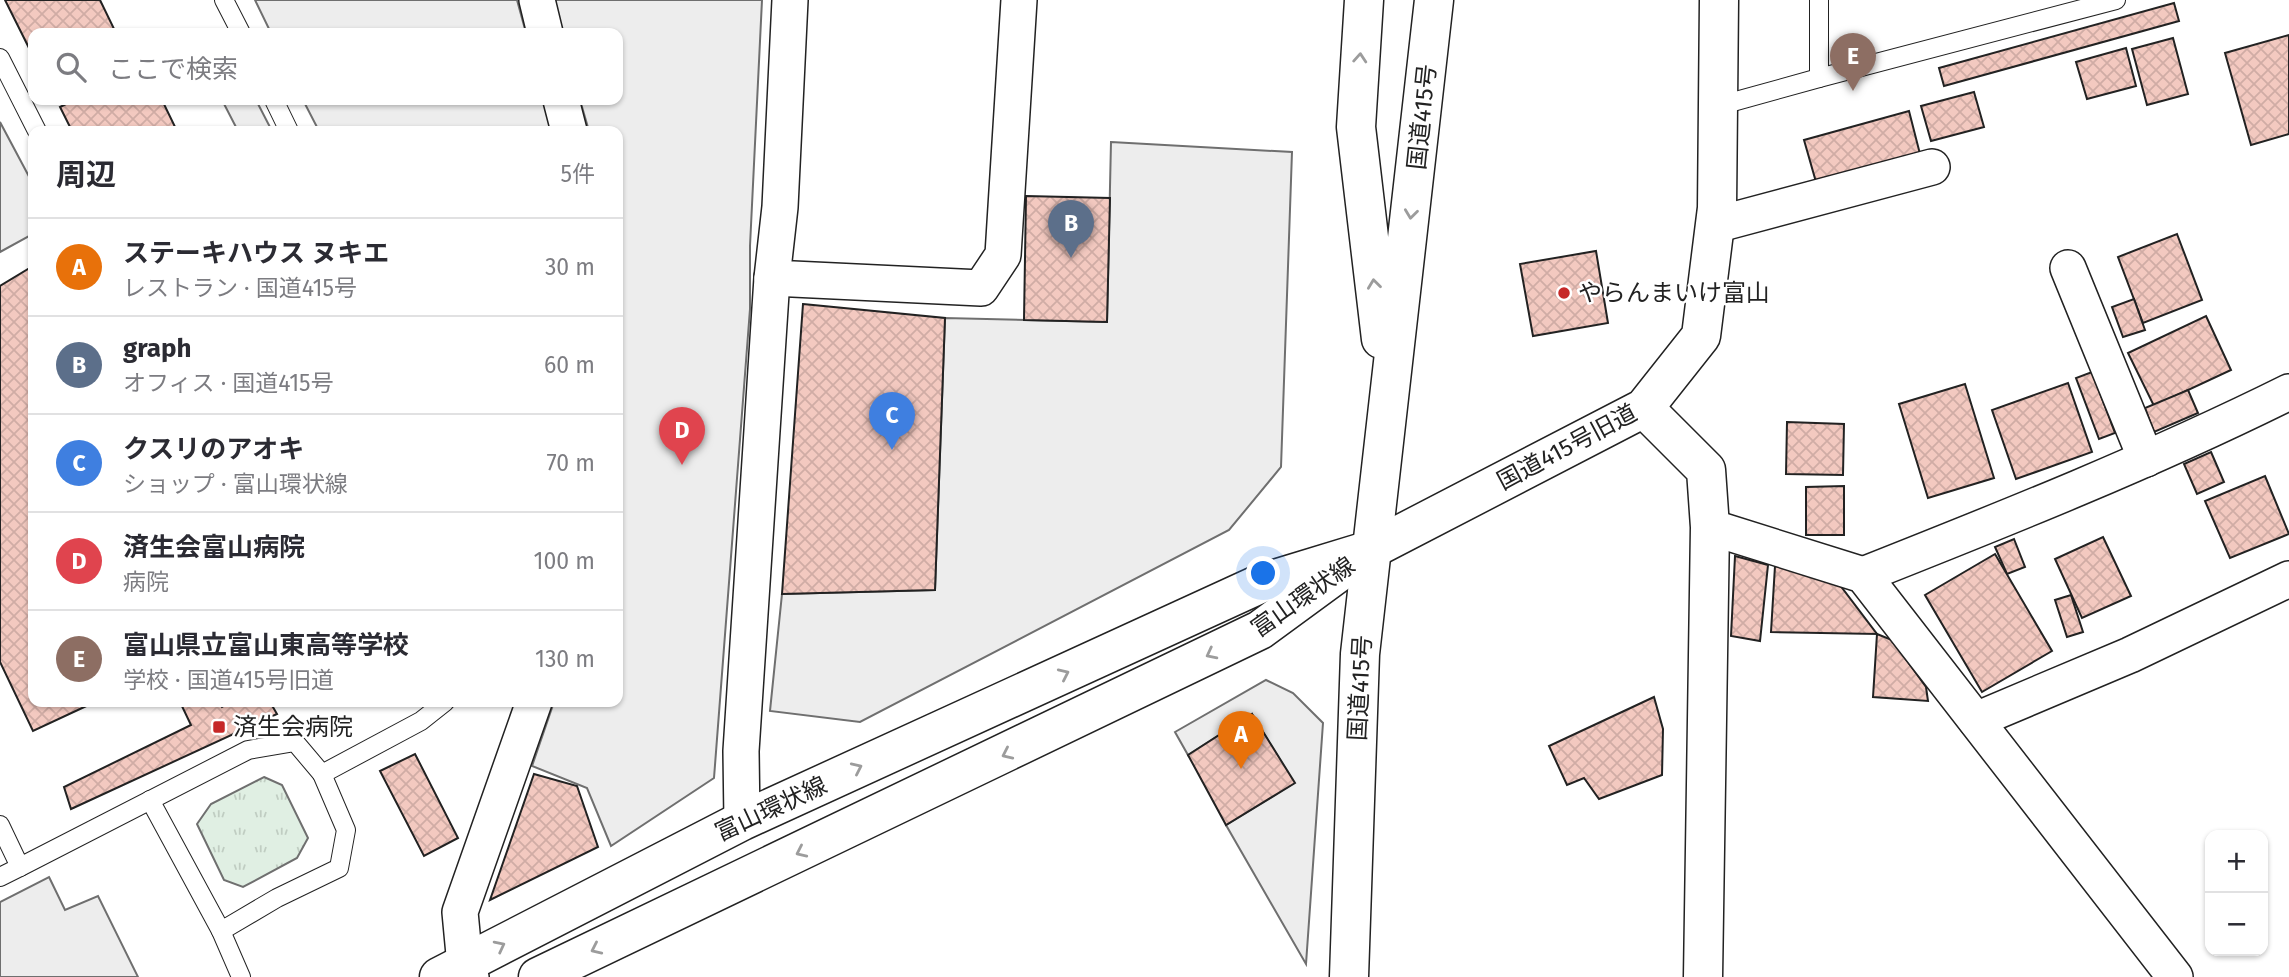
<!DOCTYPE html>
<html lang="ja">
<head>
<meta charset="utf-8">
<style>
	:root { --surface:#fff; --page:#f2f2f3; --text:#2b2b33; --muted:#7c7c81; --line:#e1e1e2; --accent:#c62828 }
	body { margin:0; font-family:"Fira Sans","Noto Sans JP",sans-serif; background:var(--page); color:var(--text) }
	.controls { position:absolute; right:21px; bottom:21px; display:grid; overflow:hidden; border-radius:14px; box-shadow:0 2px 5px #0004 }
	.controls button { width:63px; height:63px; display:grid; place-items:center; padding:0; border:0; border-bottom:2px solid var(--line); background:var(--surface); color:var(--text); font:35px sans-serif }
	.you { position:absolute; left:1264px; top:574px; width:24px; height:24px; margin:-18px; border:5px solid #fff; border-radius:50%; background:#1a73e8; box-shadow:0 0 0 10px #1a73e833 }
	.badge { display:grid; place-items:center; width:46px; height:46px; border-radius:50%; background:var(--accent); color:#fff; font-size:23px; font-weight:700 }
	.pin { position:absolute; translate:-50% -58px; filter:drop-shadow(0 2px 4px #0008) }
	.pin::after { content:''; position:absolute; top:37px; width:24px; height:21px; background:inherit; clip-path:polygon(0 0,100% 0,50% 100%) }
	.list { margin:0; padding:0; list-style:none }
	h2 { display:flex; justify-content:space-between; align-items:center; height:91px; margin:0; padding:0 28px; font-size:30px }
	h2 small { font-size:23px; font-weight:400; color:var(--muted) }
	.list li { display:grid; grid-template-columns:46px 1fr auto; gap:21px; align-items:center; box-sizing:border-box; height:98px; padding:0 28px; border-top:2px solid var(--line) }
	.list b { display:block; font-size:26px; white-space:nowrap }
	.list p { margin:0; font-size:23px; white-space:nowrap; color:var(--muted) }
	.list em { font-size:23px; font-style:normal; color:var(--muted) }
	.icon { flex:none; width:38px; height:38px; fill:none; stroke:currentColor; stroke-width:2; stroke-linecap:round; stroke-linejoin:round }
	.map { position:relative; flex:none; width:2289px; height:977px; overflow:hidden }
	.search { position:absolute; background:var(--surface); box-shadow:0 2px 5px #0004; left:28px; top:28px; width:595px; height:77px; display:flex; align-items:center; gap:18px; box-sizing:border-box; padding:0 24px; border-radius:14px; color:var(--muted); font-size:26px }
	.panel { position:absolute; background:var(--surface); box-shadow:0 2px 5px #0004; left:28px; top:126px; width:595px; height:581px; border-radius:14px }
	.map>svg:first-child { display:block }
	.grass { fill:url(#grass-tufts); stroke:#6f6f6f; stroke-width:2 }
	.parking { fill:#ededed; stroke:#6f6f6f; stroke-width:2 }
	.building { fill:url(#building-cross-hatch); stroke:#222; stroke-width:2 }
	.lines { fill:none; stroke-linecap:round; stroke-linejoin:round }
	.lane-casing { stroke:#222; stroke-width:20 }
	.street-casing { stroke:#222; stroke-width:38 }
	.secondary-casing { stroke:#222; stroke-width:41 }
	.primary-casing { stroke:#222; stroke-width:41 }
	.highway-casing { stroke:#222; stroke-width:41 }
	.lane { stroke:#fff; stroke-width:18 }
	.street { stroke:#fff; stroke-width:35 }
	.secondary { stroke:#fff; stroke-width:38 }
	.primary { stroke:#fff; stroke-width:38 }
	.highway { stroke:#fff; stroke-width:38 }
	.oneway { stroke:#9c9c9c }
	.poi-dot { fill:#c62828; stroke:#fff; stroke-width:2.5 }
	.labels { text-anchor:middle; dominant-baseline:central; stroke-width:5; stroke-linejoin:round; paint-order:stroke }
	.street-label { font-size:24px; fill:#222; stroke:#fff }
	.poi-label { font-size:24px; fill:#222; stroke:#fff; text-anchor:start }
</style>
</head>
<body>
<div class="map">
<svg width="2289" height="977" viewBox="0 0 2289 977">
	<defs>
		<pattern id="grass-tufts" width="24" height="20" patternUnits="userSpaceOnUse" patternTransform="scale(1.75)"><rect width="24" height="20" fill="#e0efe3"/><path d="M3 7l-1-3M5 7V3M7 7l1-3M15 17l-1-3M17 17v-4M19 17l1-3" fill="none" stroke="#c0cdc2"/></pattern>
		<pattern id="building-cross-hatch" width="8" height="8" patternUnits="userSpaceOnUse" patternTransform="scale(1.75)"><rect width="8" height="8" fill="#f3c9c0"/><path d="M0 0l8 8M0 8l8-8" fill="none" stroke="#d0aca5"/></pattern>
	</defs>
	<rect width="100%" height="100%" fill="#fff"/>
	<polygon class="grass" points="264,777 282,785 308,838 297,858 243,887 224,880 197,824 211,804"/>
	<g class="parking">
		<polygon points="255,0 517,0 526,33 271,33"/>
		<polygon points="554,0 762,0 750,246 750,309 714,778 611,846 587,788 532,766 554,702 618,702 618,257 621,220 618,214 618,131 589,131 580,100 618,100 618,33 563,33"/>
		<polygon points="222,100 256,100 272,131 238,131"/>
		<polygon points="303,100 544,100 552,131 319,131"/>
		<polygon points="0,122 33,184 33,234 0,252"/>
		<polygon points="1111,142 1292,152 1281,467 1229,530 860,722 770,711 782,594 935,590 945,318 1107,322"/>
		<polygon points="1266,680 1293,693 1323,723 1306,964 1226,825 1294,783 1252,714 1188,755 1175,732"/>
		<polygon points="49,877 65,910 98,896 138,977 0,977 0,902"/>
	</g>
	<g class="building">
		<polygon points="5,0 100,0 116,33 33,33 33,56"/>
		<polygon points="2174,3 2179,21 1944,86 1939,68"/>
		<polygon points="2289,35 2289,134 2251,145 2225,53"/>
		<polygon points="2173,38 2188,94 2147,105 2132,49"/>
		<polygon points="2126,48 2136,86 2087,99 2076,62"/>
		<polygon points="1974,92 1984,127 1931,141 1921,106"/>
		<polygon points="74,100 162,100 177,131 72,131 60,107"/>
		<polygon points="1909,111 1920,154 1816,182 1804,140"/>
		<polygon points="1026,196 1110,198 1107,322 1024,320"/>
		<polygon points="2177,234 2202,300 2143,323 2118,257"/>
		<polygon points="1596,251 1608,323 1533,336 1520,264"/>
		<polygon points="33,266 33,702 95,702 33,731 0,662 0,286"/>
		<polygon points="2134,299 2145,330 2123,337 2112,307"/>
		<polygon points="803,304 945,318 935,590 782,594"/>
		<polygon points="2206,316 2231,370 2154,406 2128,353"/>
		<polygon points="2092,372 2115,433 2099,439 2076,378"/>
		<polygon points="2068,383 2092,452 2016,479 1992,410"/>
		<polygon points="1965,384 1994,478 1928,498 1899,404"/>
		<polygon points="2188,390 2198,413 2154,432 2145,408"/>
		<polygon points="1787,422 1844,424 1843,475 1786,474"/>
		<polygon points="2211,452 2224,482 2197,494 2184,464"/>
		<polygon points="2265,476 2289,534 2230,558 2205,501"/>
		<polygon points="1844,486 1844,535 1806,535 1806,487"/>
		<polygon points="2103,537 2131,596 2082,618 2055,559"/>
		<polygon points="2014,539 2025,567 2007,574 1995,547"/>
		<polygon points="1995,554 2052,651 1982,692 1925,595"/>
		<polygon points="1735,556 1768,565 1760,641 1731,636"/>
		<polygon points="1775,566 1833,576 1877,634 1771,632"/>
		<polygon points="2071,595 2083,632 2067,637 2055,600"/>
		<polygon points="1877,634 1892,640 1926,687 1928,701 1873,697"/>
		<polygon points="1654,697 1663,729 1662,775 1599,799 1584,778 1567,785 1549,746"/>
		<polygon points="180,702 219,702 222,707 231,702 270,702 277,714 71,809 64,787 191,725"/>
		<polygon points="1252,714 1295,783 1226,825 1188,755"/>
		<polygon points="415,754 458,838 424,856 380,771"/>
		<polygon points="534,774 577,786 598,847 490,900"/>
	</g>
	<g class="lines">
		<defs>
			<g id="lane">
				<polyline points="224,0 241,33"/>
				<polyline points="1819,0 1819,78 2116,0"/>
				<polyline points="0,58 37,131"/>
				<polyline points="274,100 289,131"/>
				<polyline points="1718,106 1819,78"/>
				<polyline points="150,800 221,931 277,898 339,868 346,830 322,774"/>
				<polyline points="0,825 20,867 248,750 295,742 322,774 421,721 445,702"/>
				<polyline points="0,877 20,867"/>
				<polyline points="221,931 241,977"/>
			</g>
			<g id="street">
				<polyline points="537,0 545,33"/>
				<polyline points="790,0 780,207 772,278 981,288 1003,255 1019,0"/>
				<polyline points="561,100 569,131"/>
				<polyline points="1715,225 1932,167"/>
				<polyline points="2068,268 2146,459"/>
				<polyline points="1710,527 1863,575 2175,977"/>
				<path d="M1863,575C2007,518 2150,461 2289,392"/>
				<polyline points="1976,720 2130,655 2289,579"/>
				<polyline points="742,821 741,751 772,278"/>
				<polyline points="471,977 465,965 460,912 534,702"/>
			</g>
			<polyline id="secondary" points="1644,408 1706,470 1710,527 1703,977"/>
			<g id="primary">
				<polyline points="439,977 742,821 1262,583 1370,550"/>
				<polyline points="538,977 1260,630 1346,567"/>
			</g>
			<g id="highway">
				<polyline points="1364,0 1356,127 1381,339"/>
				<polyline points="1370,550 1644,408 1701,336 1717,208 1719,0"/>
				<polyline points="1349,977 1360,654 1434,0"/>
			</g>
		</defs>
		<use href="#lane" class="lane-casing"/>
		<use href="#street" class="street-casing"/>
		<use href="#secondary" class="secondary-casing"/>
		<use href="#primary" class="primary-casing"/>
		<use href="#highway" class="highway-casing"/>
		<use href="#lane" class="lane"/>
		<use href="#street" class="street"/>
		<use href="#secondary" class="secondary"/>
		<use href="#primary" class="primary"/>
		<use href="#highway" class="highway"/>
	</g>
	<defs><path id="oneway-chevron" d="M-2-3.5L2.5 0L-2 3.5" fill="none" stroke-width="1.6" stroke-linecap="round" stroke-linejoin="round" transform="scale(1.75)"/></defs>
	<g class="oneway">
		<use href="#oneway-chevron" transform="translate(1360 58) rotate(-86)"/>
		<use href="#oneway-chevron" transform="translate(1411 214) rotate(97)"/>
		<use href="#oneway-chevron" transform="translate(1374 284) rotate(-97)"/>
		<use href="#oneway-chevron" transform="translate(1211 654) rotate(153)"/>
		<use href="#oneway-chevron" transform="translate(1064 674) rotate(-25)"/>
		<use href="#oneway-chevron" transform="translate(1007 754) rotate(155)"/>
		<use href="#oneway-chevron" transform="translate(857 768) rotate(-25)"/>
		<use href="#oneway-chevron" transform="translate(801 852) rotate(155)"/>
		<use href="#oneway-chevron" transform="translate(500 946) rotate(-27)"/>
		<use href="#oneway-chevron" transform="translate(596 949) rotate(155)"/>
	</g>
	<g class="poi-dot">
		<circle cx="1564" cy="293" r="7"/>
		<rect x="212" y="720" width="14" height="14" rx="3.5"/>
	</g>
	<g class="labels">
		<g class="street-label">
			<text transform="translate(1422 117) rotate(-84)">国道415号</text>
			<text transform="translate(1567 447) rotate(-28)">国道415号旧道</text>
			<text transform="translate(1303 597) rotate(-35)">富山環状線</text>
			<text transform="translate(1360 688) rotate(-87)">国道415号</text>
			<text transform="translate(771 809) rotate(-25)">富山環状線</text>
		</g>
		<g class="poi-label">
			<text x="1578" y="293">やらんまいけ富山</text>
			<text x="233" y="727">済生会病院</text>
		</g>
	</g>
</svg>
<div class="controls">
<button>+</button>
<button>−</button>
</div>
<div class="you"></div>
<div class="pin badge" style="left:1241px;top:769px;background:#e8710a">A</div>
<div class="pin badge" style="left:1071px;top:258px;background:#5c6f8a">B</div>
<div class="pin badge" style="left:892px;top:450px;background:#3f7fe0">C</div>
<div class="pin badge" style="left:682px;top:465px;background:#e0444e">D</div>
<div class="pin badge" style="left:1853px;top:91px;background:#8d6e63">E</div>
<div class="search"><svg class="icon" aria-label="search" viewBox="0 0 24 24"><circle cx="10" cy="10" r="6"/><path d="M15 15l6 6"/></svg>ここで検索</div>
<section class="panel">
<h2>周辺<small>5件</small></h2>
<ul class="list">
<li><span class="badge" style="background:#e8710a">A</span><div><b>ステーキハウス ヌキエ</b><p>レストラン · 国道415号</p></div><em>30 m</em></li>
<li><span class="badge" style="background:#5c6f8a">B</span><div><b>graph</b><p>オフィス · 国道415号</p></div><em>60 m</em></li>
<li><span class="badge" style="background:#3f7fe0">C</span><div><b>クスリのアオキ</b><p>ショップ · 富山環状線</p></div><em>70 m</em></li>
<li><span class="badge" style="background:#e0444e">D</span><div><b>済生会富山病院</b><p>病院</p></div><em>100 m</em></li>
<li><span class="badge" style="background:#8d6e63">E</span><div><b>富山県立富山東高等学校</b><p>学校 · 国道415号旧道</p></div><em>130 m</em></li>
</ul>
</section>
</div>
</body>
</html>
